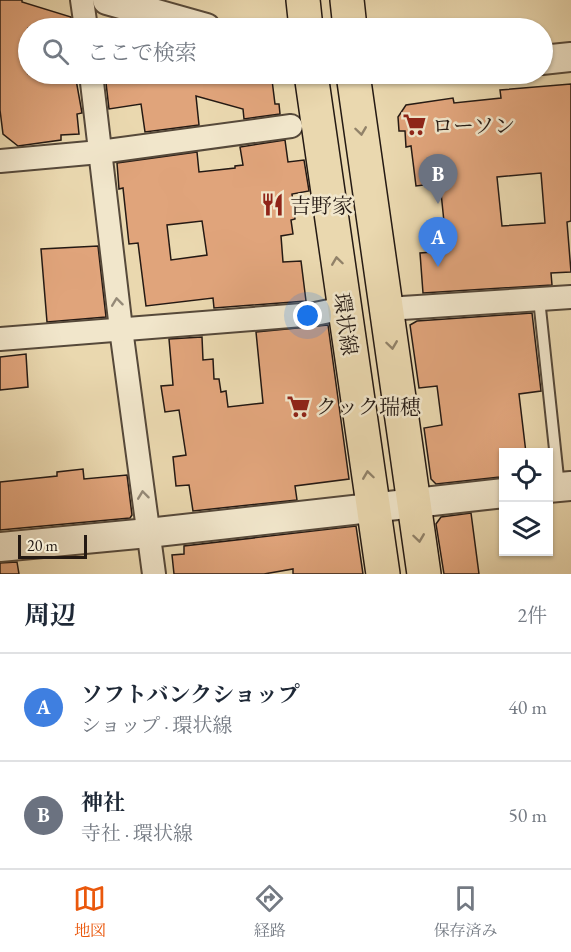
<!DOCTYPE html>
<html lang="ja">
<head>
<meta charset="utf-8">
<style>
	:root { --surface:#fff; --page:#f2f2f3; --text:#1f2937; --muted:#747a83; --line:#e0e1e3; --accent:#ea580c }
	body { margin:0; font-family:"EB Garamond","Noto Serif JP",serif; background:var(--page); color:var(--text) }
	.controls { position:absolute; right:18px; bottom:18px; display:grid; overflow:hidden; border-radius:0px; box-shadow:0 2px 4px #0004 }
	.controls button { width:54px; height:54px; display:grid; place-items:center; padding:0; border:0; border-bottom:2px solid var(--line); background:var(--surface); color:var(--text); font:30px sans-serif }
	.scale { position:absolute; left:18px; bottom:15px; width:69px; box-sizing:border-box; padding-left:6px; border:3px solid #241913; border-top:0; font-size:16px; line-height:21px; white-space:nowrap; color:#241913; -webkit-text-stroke:4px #f1e6cb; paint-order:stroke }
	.you { position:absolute; left:308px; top:316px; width:21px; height:21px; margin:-15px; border:4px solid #fff; border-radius:50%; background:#1a73e8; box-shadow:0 0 0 9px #1a73e833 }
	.badge { display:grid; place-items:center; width:39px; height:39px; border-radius:50%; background:var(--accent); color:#fff; font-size:20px; font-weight:700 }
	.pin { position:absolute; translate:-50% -50px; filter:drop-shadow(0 2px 3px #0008) }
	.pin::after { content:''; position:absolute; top:32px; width:21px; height:18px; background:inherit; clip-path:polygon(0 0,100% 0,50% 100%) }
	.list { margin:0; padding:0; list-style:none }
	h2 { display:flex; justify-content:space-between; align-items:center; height:78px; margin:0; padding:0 24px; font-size:26px }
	h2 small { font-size:20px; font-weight:400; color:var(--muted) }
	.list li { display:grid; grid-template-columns:39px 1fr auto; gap:18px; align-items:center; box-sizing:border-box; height:108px; padding:0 24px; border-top:2px solid var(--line) }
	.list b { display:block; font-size:22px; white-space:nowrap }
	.list p { margin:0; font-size:20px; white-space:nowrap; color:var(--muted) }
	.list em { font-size:20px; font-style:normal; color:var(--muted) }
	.icon { flex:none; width:33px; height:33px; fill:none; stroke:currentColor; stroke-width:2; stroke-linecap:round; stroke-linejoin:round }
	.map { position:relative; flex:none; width:571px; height:574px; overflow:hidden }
	.search { position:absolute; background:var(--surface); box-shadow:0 2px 4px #0004; left:18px; right:18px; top:18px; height:66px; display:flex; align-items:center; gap:15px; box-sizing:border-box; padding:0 21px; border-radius:33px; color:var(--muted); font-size:22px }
	.sheet { height:294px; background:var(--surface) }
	nav { display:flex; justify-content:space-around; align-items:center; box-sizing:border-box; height:84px; border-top:2px solid var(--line); background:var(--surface); font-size:16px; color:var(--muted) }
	nav a { display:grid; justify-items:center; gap:3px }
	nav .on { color:var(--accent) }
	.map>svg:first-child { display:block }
	.building { fill:#e0a47b; stroke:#241913; stroke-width:1.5; fill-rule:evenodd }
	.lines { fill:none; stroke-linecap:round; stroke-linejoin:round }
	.service-casing { stroke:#56493a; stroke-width:14 }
	.minor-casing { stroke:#56493a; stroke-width:26 }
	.tertiary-casing { stroke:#56493a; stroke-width:32 }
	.primary-casing { stroke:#241913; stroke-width:36 }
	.service { stroke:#f1e6cb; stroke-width:10 }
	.minor { stroke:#f1e6cb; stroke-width:22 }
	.tertiary { stroke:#f1e6cb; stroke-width:28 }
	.primary { stroke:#ead8af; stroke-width:33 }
	.oneway { stroke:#918269 }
	.oneway2 { stroke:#958a78 }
	.labels { text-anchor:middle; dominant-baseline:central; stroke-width:5; stroke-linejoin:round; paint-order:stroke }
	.poi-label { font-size:21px; fill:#241913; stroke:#f1e6cb; text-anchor:start }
	.street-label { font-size:21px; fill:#241913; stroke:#f1e6cb }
</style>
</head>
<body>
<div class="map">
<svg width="571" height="574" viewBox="0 0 571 574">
	<rect width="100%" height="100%" fill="#ead8af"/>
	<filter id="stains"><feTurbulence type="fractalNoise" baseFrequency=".00333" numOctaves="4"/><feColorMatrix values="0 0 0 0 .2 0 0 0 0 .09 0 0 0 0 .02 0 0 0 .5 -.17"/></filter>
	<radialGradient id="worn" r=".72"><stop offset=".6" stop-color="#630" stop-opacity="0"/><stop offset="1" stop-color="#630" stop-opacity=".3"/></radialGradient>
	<g class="building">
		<polygon points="0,0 22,0 22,2 71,17 72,28 28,28 28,74 75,74 82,113 77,114 79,134 61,135 61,140 18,146 3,134 0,110"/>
		<polygon points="105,74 266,74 266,80 272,80 275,104 279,104 280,114 244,119 243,109 196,96 199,125 145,132 141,104 109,109"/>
		<path d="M571,84V221L567,222L571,272L551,273L552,285L423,293L420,253L447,251L440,183L416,186L411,146L406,147L405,131H399L398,117L406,105L453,98L454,103L501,98L500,90ZM541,173L545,223L502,226L497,177Z"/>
		<path d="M285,140L288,162L304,160L309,191L292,194L295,219L291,220L293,234L281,236L283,262L301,261L306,301L214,308L213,298L146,306L138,243L129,244L123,188L119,189L117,163L197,152L199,172L235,168V166L243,165L240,147ZM202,221L207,255L171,260L167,225Z"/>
		<polygon points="98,246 106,317 47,322 41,249"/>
		<polygon points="532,313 541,391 519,394 526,453 504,453 504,472 500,473 500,477 436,484 431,479 424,428 442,425 437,386 419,388 410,325 417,321"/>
		<polygon points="328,325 349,479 295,486 297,500 193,511 189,485 176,486 173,457 186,455 179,410 165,412 161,386 173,385 169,339 202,337 203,360 213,359 214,379 219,379 221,392 226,391 228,407 263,403 256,332"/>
		<polygon points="26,354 28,387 0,390 0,357"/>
		<polygon points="83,469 84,479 127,475 132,515 130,518 0,530 0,482 57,476 57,472"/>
		<polygon points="471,513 479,574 444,574 436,524 441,517"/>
		<polygon points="356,526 363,574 293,574 293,569 264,574 174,574 172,555 184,554 184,546"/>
		<polygon points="17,562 19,574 0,574 0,563"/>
	</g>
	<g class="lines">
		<defs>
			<polyline id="service" points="539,299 559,487"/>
			<g id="minor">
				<polyline points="82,0 86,28"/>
				<polyline points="91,74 121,329 154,574"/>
				<polyline points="0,161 100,152 291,126"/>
				<polyline points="387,309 571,297"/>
				<polyline points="0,339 315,314 344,308"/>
			</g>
			<g id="tertiary">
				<polyline points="107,0 206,28"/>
				<polyline points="542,60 571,57"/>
				<polyline points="548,488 571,486"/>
				<polyline points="0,547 148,533 504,493"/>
			</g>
			<g id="primary">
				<polyline points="303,0 306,28"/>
				<polyline points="347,0 350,28"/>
				<polyline points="311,74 383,574"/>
				<polyline points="353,74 424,574"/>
			</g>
		</defs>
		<use href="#service" class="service-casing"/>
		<use href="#minor" class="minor-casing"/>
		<use href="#tertiary" class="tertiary-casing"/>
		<use href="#primary" class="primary-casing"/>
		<use href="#service" class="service"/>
		<use href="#minor" class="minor"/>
		<use href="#tertiary" class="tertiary"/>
		<use href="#primary" class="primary"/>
	</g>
	<defs><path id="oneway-chevron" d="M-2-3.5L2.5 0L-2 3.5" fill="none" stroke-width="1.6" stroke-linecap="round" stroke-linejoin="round" transform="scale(1.5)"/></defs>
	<g class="oneway">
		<use href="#oneway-chevron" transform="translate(361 131) rotate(82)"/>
		<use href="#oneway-chevron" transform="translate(337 261) rotate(-98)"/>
		<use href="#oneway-chevron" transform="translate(392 345) rotate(82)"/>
		<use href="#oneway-chevron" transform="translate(368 475) rotate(-98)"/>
		<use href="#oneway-chevron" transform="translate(419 538) rotate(82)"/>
	</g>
	<g class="oneway2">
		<use href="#oneway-chevron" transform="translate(117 302) rotate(-97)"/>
		<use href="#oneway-chevron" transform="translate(143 495) rotate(-97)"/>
	</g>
	<defs>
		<symbol id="supermarket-bare" viewBox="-9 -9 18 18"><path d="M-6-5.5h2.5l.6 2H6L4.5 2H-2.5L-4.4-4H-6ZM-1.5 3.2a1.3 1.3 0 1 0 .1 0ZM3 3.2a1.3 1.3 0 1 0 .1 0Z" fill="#8f2418" stroke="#f1e6cb" stroke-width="2.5" paint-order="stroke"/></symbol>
		<symbol id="restaurant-bare" viewBox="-9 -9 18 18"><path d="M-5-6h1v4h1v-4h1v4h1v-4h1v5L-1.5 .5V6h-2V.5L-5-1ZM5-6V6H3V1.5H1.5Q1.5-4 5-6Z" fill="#8f2418" stroke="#f1e6cb" stroke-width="2.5" paint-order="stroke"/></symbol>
	</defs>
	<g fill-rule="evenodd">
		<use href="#supermarket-bare" x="398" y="108" width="33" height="33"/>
		<use href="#restaurant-bare" x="256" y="188" width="33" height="33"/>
		<use href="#supermarket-bare" x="282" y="390" width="33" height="33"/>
	</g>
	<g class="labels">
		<g class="poi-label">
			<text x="432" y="125">ローソン</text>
			<text x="290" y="205">吉野家</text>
			<text x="316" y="406">クック瑞穂</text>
		</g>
		<g class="street-label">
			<text transform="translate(346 324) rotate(82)">環状線</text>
		</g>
	</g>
	<rect width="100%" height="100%" filter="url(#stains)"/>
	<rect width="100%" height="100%" fill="url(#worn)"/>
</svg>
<div class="controls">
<button><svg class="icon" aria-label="locate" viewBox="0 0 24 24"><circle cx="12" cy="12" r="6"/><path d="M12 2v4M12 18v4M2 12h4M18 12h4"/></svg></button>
<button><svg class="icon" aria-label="layers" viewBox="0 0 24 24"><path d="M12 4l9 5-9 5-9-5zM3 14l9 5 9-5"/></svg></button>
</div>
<div class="scale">20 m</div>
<div class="you"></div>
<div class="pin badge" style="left:438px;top:267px;background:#3f7fe0">A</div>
<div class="pin badge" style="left:438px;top:204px;background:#6b7280">B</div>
<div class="search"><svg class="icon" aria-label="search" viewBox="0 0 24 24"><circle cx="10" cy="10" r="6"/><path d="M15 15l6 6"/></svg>ここで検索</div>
</div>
<section class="sheet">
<h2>周辺<small>2件</small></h2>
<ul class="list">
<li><span class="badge" style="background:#3f7fe0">A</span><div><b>ソフトバンクショップ</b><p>ショップ · 環状線</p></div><em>40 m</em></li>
<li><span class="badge" style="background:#6b7280">B</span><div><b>神社</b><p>寺社 · 環状線</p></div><em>50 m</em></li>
</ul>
</section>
<nav>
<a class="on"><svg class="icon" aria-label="map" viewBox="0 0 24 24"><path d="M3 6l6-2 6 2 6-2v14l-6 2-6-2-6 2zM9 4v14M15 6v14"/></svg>地図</a>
<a><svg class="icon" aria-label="directions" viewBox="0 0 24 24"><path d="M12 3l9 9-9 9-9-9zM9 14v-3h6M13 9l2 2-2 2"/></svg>経路</a>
<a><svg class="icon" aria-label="saved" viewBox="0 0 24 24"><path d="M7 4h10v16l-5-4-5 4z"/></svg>保存済み</a>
</nav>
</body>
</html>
